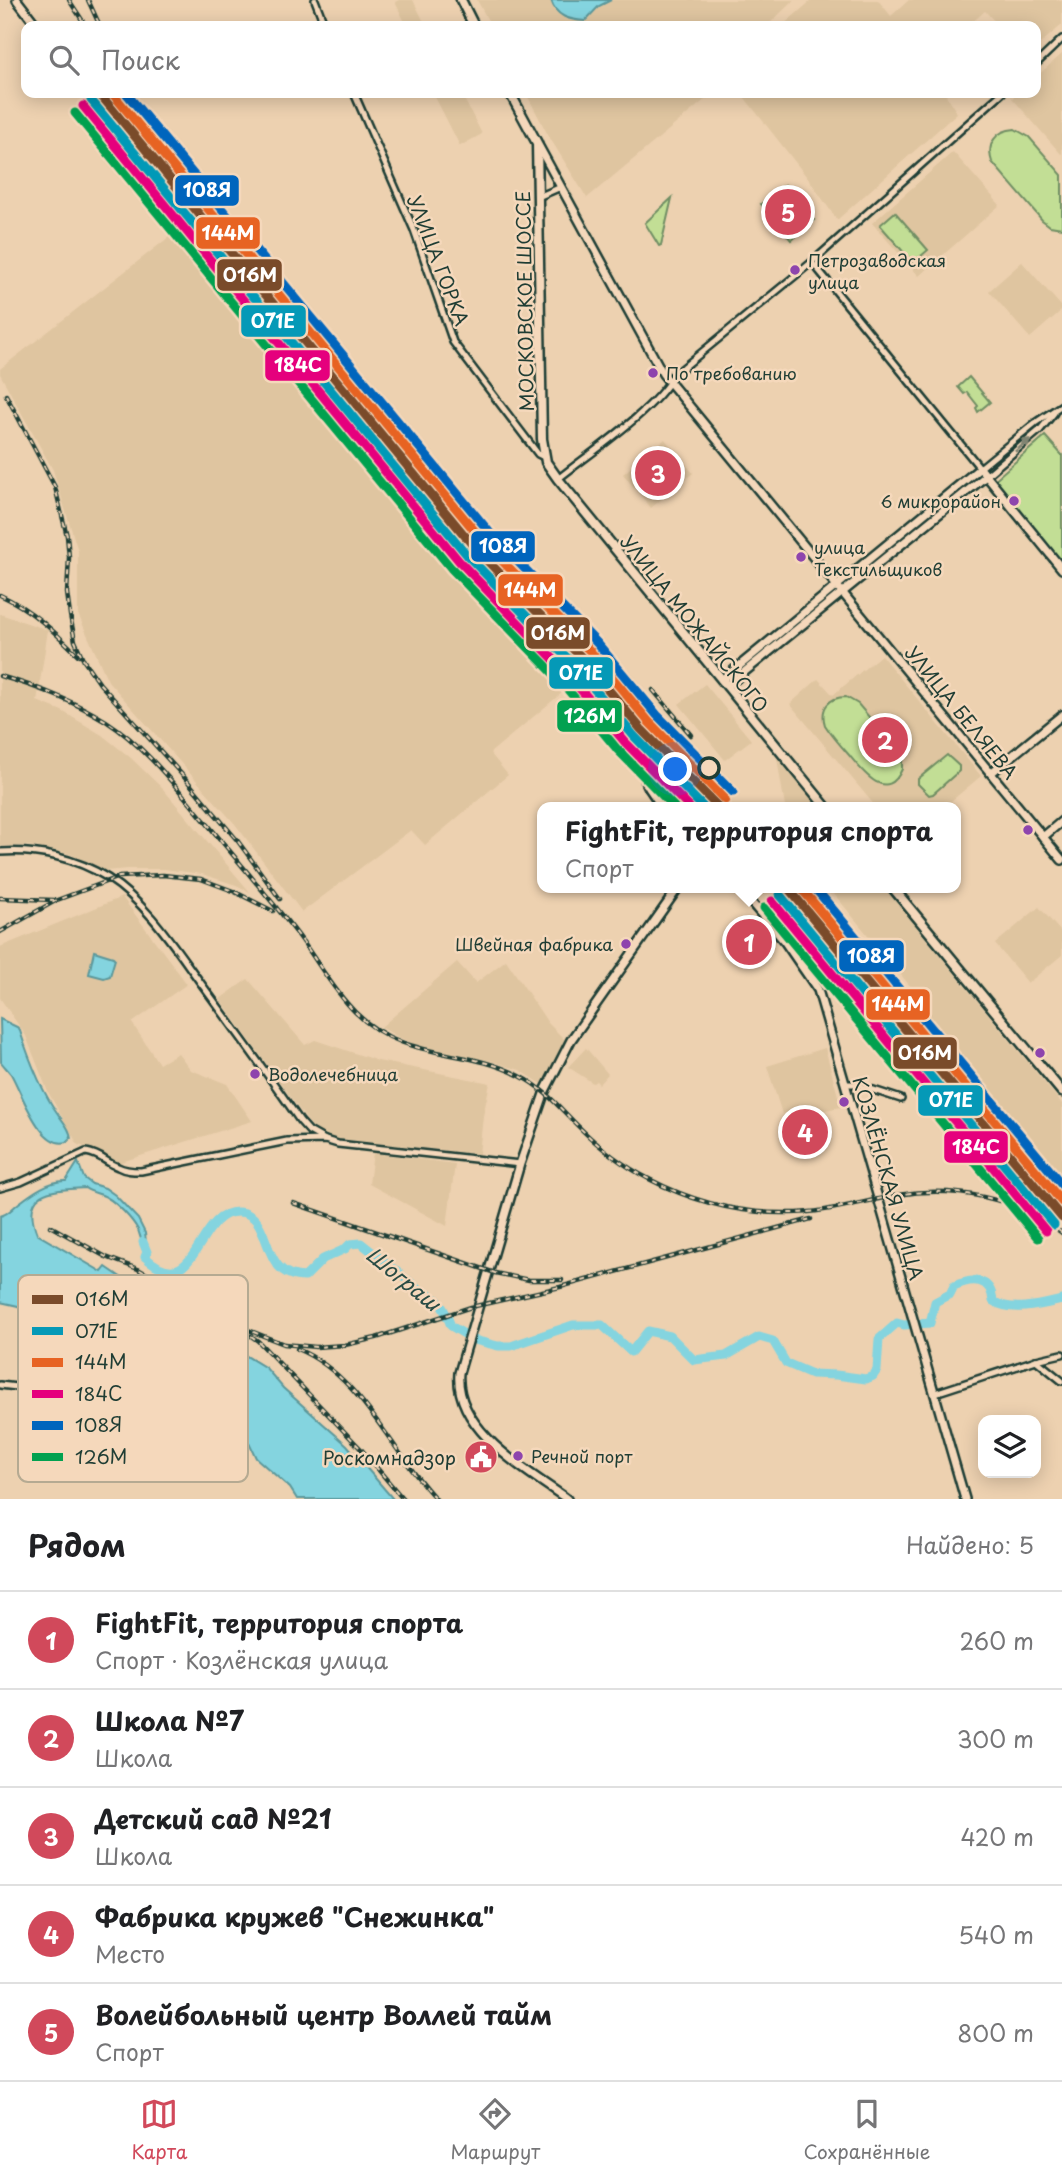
<!DOCTYPE html>
<html lang="ru">
<head>
<meta charset="utf-8">
<style>
	:root { --surface:#fff; --page:#f6f6f6; --text:#202124; --muted:#757577; --line:#e0e0e0; --accent:#d1495b }
	body { margin:0; font-family:"Playpen Sans",sans-serif; background:var(--page); color:var(--text) }
	.controls { position:absolute; right:21px; bottom:21px; display:grid; overflow:hidden; border-radius:14px; box-shadow:0 4px 18px #0003 }
	.controls button { width:63px; height:63px; display:grid; place-items:center; padding:0; border:0; border-bottom:2px solid var(--line); background:var(--surface); color:var(--text); font:35px sans-serif }
	.you { position:absolute; left:676px; top:770px; width:24px; height:24px; margin:-18px; border:5px solid #fff; border-radius:50%; background:#1a73e8; box-shadow:0 0 0 10px #1a73e833 }
	.badge { display:grid; place-items:center; width:46px; height:46px; border-radius:50%; background:var(--accent); color:#fff; font-size:23px; font-weight:700 }
	.pin { position:absolute; translate:-50% -50%; border:4px solid #fff; box-shadow:0 2px 7px #0006 }
	.popup { position:absolute; left:537px; top:802px; width:424px; height:91px; box-sizing:border-box; display:grid; place-content:center; border-radius:14px; background:var(--surface); filter:drop-shadow(0 2px 5px #0005); font-size:23px; white-space:nowrap; color:var(--muted) }
	.popup b { font-size:26px; color:var(--text) }
	.popup::after { content:''; position:absolute; left:50%; top:100%; margin-left:-14px; border:14px solid transparent; border-top-color:var(--surface) }
	.list { margin:0; padding:0; list-style:none }
	h2 { display:flex; justify-content:space-between; align-items:center; height:91px; margin:0; padding:0 28px; font-size:30px }
	h2 small { font-size:23px; font-weight:400; color:var(--muted) }
	.list li { display:grid; grid-template-columns:46px 1fr auto; gap:21px; align-items:center; box-sizing:border-box; height:98px; padding:0 28px; border-top:2px solid var(--line) }
	.list b { display:block; font-size:26px; white-space:nowrap }
	.list p { margin:0; font-size:23px; white-space:nowrap; color:var(--muted) }
	.list em { font-size:23px; font-style:normal; color:var(--muted) }
	.icon { flex:none; width:38px; height:38px; fill:none; stroke:currentColor; stroke-width:2; stroke-linecap:round; stroke-linejoin:round }
	.map { position:relative; flex:none; width:1062px; height:1499px; overflow:hidden }
	.search { position:absolute; background:var(--surface); box-shadow:0 4px 18px #0003; left:21px; right:21px; top:21px; height:77px; display:flex; align-items:center; gap:18px; box-sizing:border-box; padding:0 24px; border-radius:14px; color:var(--muted); font-size:26px }
	.sheet { height:581px; background:var(--surface) }
	nav { display:flex; justify-content:space-around; align-items:center; box-sizing:border-box; height:98px; border-top:2px solid var(--line); background:var(--surface); font-size:19px; color:var(--muted) }
	nav a { display:grid; justify-items:center; gap:4px }
	nav .on { color:var(--accent) }
	.map>svg:first-child { display:block }
	.built { fill:#dfc5a0 }
	.green { fill:#c2de95; stroke:#708e64; stroke-width:2 }
	.water { fill:#84d4df; stroke:#5c989b; stroke-width:2 }
	.lines { fill:none; stroke-linecap:round; stroke-linejoin:round }
	.river { stroke:#84d4df; stroke-width:9 }
	.minor-casing { stroke:#1f3d34; stroke-width:10 }
	.tertiary-casing { stroke:#1f3d34; stroke-width:12 }
	.secondary-casing { stroke:#1f3d34; stroke-width:13 }
	.minor { stroke:#f5d8bb; stroke-width:5 }
	.tertiary { stroke:#f5d8bb; stroke-width:7 }
	.secondary { stroke:#f5d8bb; stroke-width:8 }
	.rail-casing { stroke:#1f3d34; stroke-width:4.5 }
	.rail { stroke:#f5d8bb; stroke-width:2; stroke-dasharray:5; stroke-linecap:butt }
	.rail-1-casing { stroke:#f5d8bb; stroke-width:14 }
	.rail-2-casing { stroke:#f5d8bb; stroke-width:14 }
	.rail-3-casing { stroke:#f5d8bb; stroke-width:14 }
	.rail-4-casing { stroke:#f5d8bb; stroke-width:14 }
	.rail-5-casing { stroke:#f5d8bb; stroke-width:14 }
	.rail-6-casing { stroke:#f5d8bb; stroke-width:14 }
	.rail-1 { stroke:#7a4b2a; stroke-width:9 }
	.rail-2 { stroke:#0599b7; stroke-width:9 }
	.rail-3 { stroke:#e76323; stroke-width:9 }
	.rail-4 { stroke:#e5007d; stroke-width:9 }
	.rail-5 { stroke:#0065bd; stroke-width:9 }
	.rail-6 { stroke:#02a150; stroke-width:9 }
	.oneway { fill:#7f8371 }
	.bus-dot { fill:#8e44ad; stroke:#f5d8bb; stroke-width:2.5 }
	.stop-dot { fill:#f5d8bb; stroke:#1f3d34; stroke-width:3.5 }
	.labels { text-anchor:middle; dominant-baseline:central; stroke-width:5; stroke-linejoin:round; paint-order:stroke }
	.bus-label { font-size:17px; fill:#1f3d34; stroke:#f5d8bb; text-anchor:start }
	.street-label { font-size:19px; fill:#1f3d34; stroke:#f5d8bb }
	.poi-label { font-size:19px; fill:#1f3d34; stroke:#f5d8bb; text-anchor:end }
	.water-label { font-size:21px; font-style:italic; fill:#294c45; stroke:#f5d8bb }
	.key { fill:#f5d8bb; stroke:#b5aa92; stroke-width:2 }
	.key-label { font-size:19px; fill:#1f3d34 }
	.line-badge { stroke:#f5d8bb; stroke-width:2.5 }
	.badge-label { font-size:19px; text-anchor:middle; font-weight:bold; fill:#fff }
</style>
</head>
<body>
<div class="map">
<svg width="1062" height="1499" viewBox="0 0 1062 1499">
	<rect width="100%" height="100%" fill="#edd1b0"/>
	<filter id="ink" filterUnits="userSpaceOnUse"><feTurbulence type="fractalNoise" baseFrequency=".0143" numOctaves="2"/><feDisplacementMap in="SourceGraphic" scale="14" xChannelSelector="R" yChannelSelector="G"/><feConvolveMatrix kernelMatrix="1 2 1 2 8 2 1 2 1" color-interpolation-filters="sRGB"/></filter>
	<g filter="url(#ink)">
		<g class="built">
			<polygon points="399,0 413,0 426,26 407,26 395,2"/>
			<polygon points="477,0 794,0 767,26 491,26"/>
			<polygon points="812,0 878,0 891,16 909,0 1062,0 1062,25 1036,47 1036,26 999,26 985,11 968,26 782,26"/>
			<polygon points="1062,54 1062,153 1061,154 1012,98 1018,93 1036,93 1036,77"/>
			<polygon points="433,93 461,93 482,134 460,146"/>
			<polygon points="526,93 713,93 587,198 548,135"/>
			<polygon points="741,93 945,93 957,113 837,220 810,181"/>
			<polygon points="953,152 1000,205 919,276 872,223"/>
			<polygon points="187,223 569,687 490,753 508,775 425,845 411,830 302,912 235,824 108,681 78,614 78,551 53,470 0,374 0,369"/>
			<polygon points="1022,262 1062,307 1062,310 1030,338 989,291"/>
			<polygon points="665,439 693,473 651,508 623,474"/>
			<polygon points="0,614 48,630 37,701 62,711 102,735 131,758 163,789 250,892 236,885 202,874 164,869 128,869 105,871 70,854 30,846 0,846"/>
			<polygon points="881,655 981,776 944,807 876,807 790,704 818,679 833,695"/>
			<polygon points="705,684 751,740 725,760 679,704"/>
			<polygon points="777,758 818,807 785,807"/>
			<polygon points="829,888 884,888 1062,1104 1062,1188 1019,1137 1021,1131 927,1012 925,1004"/>
			<polygon points="122,897 187,984 132,1023 159,1064 178,1053 191,1070 227,1084 252,1121 118,1163 97,1150 78,1145 48,1092 26,1036 0,998 0,947"/>
			<polygon points="1039,907 1062,933 1062,955 1028,983 995,944"/>
			<polygon points="506,960 548,1023 565,1040 542,1084 520,1070 491,1061 416,1045 396,1036 381,1027 457,962 476,983"/>
			<polygon points="248,979 305,1045 315,1040 378,1061 490,1083 483,1116 479,1154 339,1139 326,1137 312,1127 220,999"/>
			<polygon points="586,1048 608,1074 599,1084 596,1081 593,1083 568,1067"/>
			<polygon points="825,1048 841,1107 815,1112 798,1109 782,1114 767,1066"/>
			<polygon points="373,1153 455,1164 447,1226 369,1184"/>
		</g>
		<g class="green">
			<path d="M1015,129L1029,137L1062,175V228L1050,226L1042,220L992,162C986,144 996,130 1015,129Z"/>
			<polygon points="785,185 814,220 791,240 761,204"/>
			<polygon points="672,198 661,245 659,246 645,223"/>
			<polygon points="895,212 928,250 913,263 880,225"/>
			<polygon points="969,377 990,402 978,412 976,408 978,406 967,392 964,394 958,387"/>
			<polygon points="1045,436 1062,455 1062,562 992,482"/>
			<path d="M846,697L858,704L898,751L902,759V769C887,804 862,771 849,755C841,746 832,736 825,725C820,709 828,697 846,697Z"/>
			<polygon points="947,755 959,766 959,771 933,794 929,795 918,784 918,779"/>
		</g>
		<g class="water">
			<path d="M551,0H611L599,6L585,21C569,20 556,17 551,0Z"/>
			<polygon points="94,951 113,957 115,959 110,976 104,978 89,974"/>
			<path d="M0,1019L19,1028C28,1056 41,1091 58,1114C63,1122 70,1128 71,1138L67,1142C40,1150 22,1093 11,1074C8,1070 4,1066 1,1062Z"/>
			<path d="M78,1162L84,1178L92,1184L105,1188L115,1195L138,1219L145,1233L147,1252C142,1245 141,1238 138,1230C133,1220 117,1203 106,1197C100,1193 91,1193 85,1188C51,1190 20,1190 37,1234L102,1272L106,1267L147,1295L266,1368L283,1388L347,1445L393,1499H297L290,1488L256,1458L249,1443L191,1408L186,1393L174,1396L171,1394L168,1388L147,1373L124,1362L96,1341L58,1327L43,1316L24,1311L18,1306L0,1302V1216C9,1214 11,1209 19,1203C32,1193 50,1180 66,1181Z"/>
		</g>
		<g class="lines">
			<path class="river" d="M143,1242L147,1252L145,1257C198,1304 195,1211 238,1212C276,1213 256,1277 305,1277L323,1259L345,1249L350,1244L361,1243L421,1291C439,1296 445,1310 451,1326L474,1340L498,1346H511L573,1325H602L631,1352L648,1331L670,1336L694,1360L726,1356L759,1337L773,1341L786,1363L812,1374L836,1375L866,1379L873,1376L877,1370L879,1339L897,1323L904,1325L930,1323L935,1302L950,1294L954,1286C972,1278 991,1277 993,1301C1012,1313 1041,1305 1062,1300"/>
			<defs>
				<g id="minor">
					<polyline points="315,0 325,26"/>
					<polyline points="1036,64 1062,39"/>
					<polyline points="354,93 414,230 453,342 538,454 544,457"/>
					<polyline points="538,197 561,187"/>
					<polyline points="812,262 980,468 1035,423 1062,405"/>
					<polyline points="987,475 1040,430 1054,413"/>
					<path d="M558,479C589,454 656,409 673,376L812,262L1002,93"/>
					<path d="M0,852C37,849 76,858 108,878C148,904 175,948 203,986C236,1031 269,1076 300,1121L309,1131L325,1140"/>
					<polyline points="846,1084 855,1084 901,1099"/>
					<path d="M0,1188L21,1182L86,1152C103,1155 104,1162 118,1167C125,1171 133,1171 141,1171L287,1141L325,1140L338,1144L520,1164"/>
					<polyline points="1036,1360 1062,1381"/>
					<polyline points="0,1385 59,1392 78,1400"/>
					<polyline points="935,1393 1036,1360 1062,1354"/>
				</g>
				<g id="tertiary">
					<polyline points="17,0 37,26"/>
					<polyline points="90,93 623,733 649,788 662,807"/>
					<polyline points="537,143 663,374 1062,860"/>
					<polyline points="722,680 980,468 1062,569"/>
					<polyline points="727,686 987,475"/>
					<polyline points="991,773 1062,715"/>
					<polyline points="1043,837 1062,821"/>
					<polyline points="739,888 785,942 818,990 965,1499"/>
					<path d="M567,1499C528,1471 454,1430 459,1373L520,1164L545,1091L571,1040L678,888"/>
				</g>
				<g id="secondary">
					<polyline points="461,0 474,26"/>
					<polyline points="510,93 537,143 542,439 546,462 558,479 826,807"/>
					<polyline points="893,888 1062,1092"/>
				</g>
			</defs>
			<use href="#minor" class="minor-casing"/>
			<use href="#tertiary" class="tertiary-casing"/>
			<use href="#secondary" class="secondary-casing"/>
			<use href="#minor" class="minor"/>
			<use href="#tertiary" class="tertiary"/>
			<use href="#secondary" class="secondary"/>
			<defs>
				<g id="rail">
					<polyline points="69,0 86,26"/>
					<polyline points="88,0 100,26"/>
					<polyline points="132,93 160,147 193,197 479,544 502,570 547,610 603,665 726,807"/>
					<polyline points="6,395 55,487 67,536 69,557 67,593 70,615 75,641 84,661 100,684 184,777 237,840 280,899"/>
					<path d="M0,595C31,609 55,632 79,656"/>
					<path d="M0,676C38,687 72,700 106,721C145,746 175,786 205,821C236,859 268,896 298,935C317,960 332,989 355,1012C406,1063 464,1046 520,1076C544,1088 559,1107 578,1126C599,1147 622,1165 649,1179C691,1201 737,1213 784,1213C823,1214 860,1202 898,1195C953,1185 1018,1198 1062,1233"/>
					<polyline points="653,690 691,735"/>
					<polyline points="793,888 1062,1211"/>
					<polyline points="0,898 54,900"/>
					<polyline points="0,932 57,900 119,877 163,875 201,879 233,891 273,911"/>
					<polyline points="293,1203 495,1273 529,1280 562,1280"/>
					<polyline points="50,1226 106,1257 138,1269 233,1324 284,1344 316,1347 345,1345 376,1338 471,1307 560,1287 811,1219"/>
					<polyline points="251,1336 258,1341 361,1449 403,1499"/>
					<path d="M297,1349C362,1376 390,1451 436,1499"/>
				</g>
			</defs>
			<use href="#rail" class="rail-casing"/>
			<use href="#rail" class="rail"/>
			<defs>
				<g id="rail-1">
					<polyline points="99,93 475,548 582,658 641,729 718,807"/>
					<polyline points="788,888 1062,1218"/>
				</g>
				<g id="rail-2">
					<polyline points="91,100 467,555 574,665 634,736 703,807"/>
					<polyline points="780,895 1054,1225"/>
				</g>
				<g id="rail-3">
					<polyline points="112,93 483,541 590,651 649,722 725,800"/>
					<polyline points="801,888 1062,1202"/>
				</g>
				<g id="rail-4">
					<polyline points="83,106 459,561 566,672 625,742 689,807"/>
					<polyline points="772,901 1046,1231"/>
				</g>
				<g id="rail-5">
					<polyline points="126,93 491,534 597,643 657,715 733,792"/>
					<polyline points="815,888 1062,1185"/>
				</g>
				<g id="rail-6">
					<polyline points="75,113 451,568 559,679 617,749 674,807"/>
					<polyline points="764,908 1038,1238"/>
				</g>
			</defs>
			<use href="#rail-1" class="rail-1-casing"/>
			<use href="#rail-2" class="rail-2-casing"/>
			<use href="#rail-3" class="rail-3-casing"/>
			<use href="#rail-4" class="rail-4-casing"/>
			<use href="#rail-5" class="rail-5-casing"/>
			<use href="#rail-6" class="rail-6-casing"/>
			<use href="#rail-1" class="rail-1"/>
			<use href="#rail-2" class="rail-2"/>
			<use href="#rail-3" class="rail-3"/>
			<use href="#rail-4" class="rail-4"/>
			<use href="#rail-5" class="rail-5"/>
			<use href="#rail-6" class="rail-6"/>
		</g>
		<defs><path id="oneway-solid" d="M-6-.8H1V-3.2L6.5 0L1 3.2V.8H-6Z" transform="scale(1.75)"/></defs>
		<use class="oneway" href="#oneway-solid" transform="translate(1023 445) rotate(-40)"/>
	</g>
	<defs>
		<symbol id="civic-disc" viewBox="-11 -11 22 22"><circle r="9.5" fill="#d1495b" stroke="#f5d8bb"/><path d="M-.6-6.5H3V-4.5H.6V-3L4-1V1h2V6H-6V1h2V-1L-.6-3ZM-1.2 2.5V6h2.4V2.5Z" fill="#fff"/></symbol>
	</defs>
	<g fill-rule="evenodd">
		<use href="#civic-disc" x="462" y="1438" width="38" height="38"/>
	</g>
	<g class="bus-dot">
		<circle cx="795" cy="270" r="6"/>
		<circle cx="653" cy="373" r="6"/>
		<circle cx="1014" cy="501" r="6"/>
		<circle cx="801" cy="557" r="6"/>
		<circle cx="1028" cy="830" r="6"/>
		<circle cx="626" cy="944" r="6"/>
		<circle cx="1040" cy="1053" r="6"/>
		<circle cx="255" cy="1074" r="6"/>
		<circle cx="844" cy="1102" r="6"/>
		<circle cx="518" cy="1456" r="6"/>
	</g>
	<circle class="stop-dot" cx="709" cy="768" r="10"/>
	<g class="labels">
		<g class="bus-label">
			<text x="808" y="260">Петрозаводская<tspan x="808" dy="22">улица</tspan></text>
			<text x="666" y="373">По требованию</text>
			<text x="1001" y="501" text-anchor="end">6 микрорайон</text>
			<text x="814" y="547">улица<tspan x="814" dy="22">Текстильщиков</tspan></text>
			<text x="613" y="944" text-anchor="end">Швейная фабрика</text>
			<text x="268" y="1074">Водолечебница</text>
			<text x="531" y="1456">Речной порт</text>
		</g>
		<g class="street-label">
			<text transform="translate(439 260) rotate(69)">УЛИЦА ГОРКА</text>
			<text transform="translate(524 301) rotate(-91)">МОСКОВСКОЕ ШОССЕ</text>
			<text transform="translate(695 623) rotate(51)">УЛИЦА МОЖАЙСКОГО</text>
			<text transform="translate(962 712) rotate(51)">УЛИЦА БЕЛЯЕВА</text>
			<text transform="translate(889 1178) rotate(74)">КОЗЛЁНСКАЯ УЛИЦА</text>
		</g>
		<g class="poi-label">
			<text x="456" y="1457">Роскомнадзор</text>
		</g>
		<g class="water-label">
			<text transform="translate(404 1278) rotate(39)">Шограш</text>
		</g>
	</g>
	<rect x="18" y="1275" width="230" height="207" rx="10" class="key"/>
	<rect x="32" y="1295" width="31" height="9" fill="#7a4b2a"/>
	<rect x="32" y="1327" width="31" height="8" fill="#0599b7"/>
	<rect x="32" y="1358" width="31" height="9" fill="#e76323"/>
	<rect x="32" y="1390" width="31" height="8" fill="#e5007d"/>
	<rect x="32" y="1421" width="31" height="9" fill="#0065bd"/>
	<rect x="32" y="1453" width="31" height="8" fill="#02a150"/>
	<g class="key-label">
		<text x="75" y="1306">016М</text>
		<text x="75" y="1338">071Е</text>
		<text x="75" y="1369">144М</text>
		<text x="75" y="1401">184С</text>
		<text x="75" y="1432">108Я</text>
		<text x="75" y="1464">126М</text>
	</g>
	<g class="line-badge">
		<rect x="174" y="174" width="66" height="33" rx="7" fill="#0065bd"/>
		<rect x="195" y="216" width="66" height="34" rx="7" fill="#e76323"/>
		<rect x="216" y="258" width="67" height="34" rx="7" fill="#7a4b2a"/>
		<rect x="240" y="304" width="67" height="34" rx="7" fill="#0599b7"/>
		<rect x="264" y="349" width="67" height="33" rx="7" fill="#e5007d"/>
		<rect x="470" y="530" width="66" height="33" rx="7" fill="#0065bd"/>
		<rect x="497" y="573" width="67" height="34" rx="7" fill="#e76323"/>
		<rect x="525" y="616" width="66" height="34" rx="7" fill="#7a4b2a"/>
		<rect x="548" y="656" width="66" height="34" rx="7" fill="#0599b7"/>
		<rect x="556" y="699" width="67" height="34" rx="7" fill="#02a150"/>
		<rect x="838" y="939" width="67" height="34" rx="7" fill="#0065bd"/>
		<rect x="865" y="988" width="66" height="33" rx="7" fill="#e76323"/>
		<rect x="892" y="1036" width="66" height="34" rx="7" fill="#7a4b2a"/>
		<rect x="917" y="1084" width="67" height="33" rx="7" fill="#0599b7"/>
		<rect x="943" y="1130" width="66" height="34" rx="7" fill="#e5007d"/>
	</g>
	<g class="badge-label">
		<text x="207" y="197">108Я</text>
		<text x="228" y="240">144М</text>
		<text x="250" y="282">016М</text>
		<text x="273" y="328">071Е</text>
		<text x="298" y="372">184С</text>
		<text x="503" y="553">108Я</text>
		<text x="530" y="597">144М</text>
		<text x="558" y="640">016М</text>
		<text x="581" y="680">071Е</text>
		<text x="590" y="723">126М</text>
		<text x="871" y="963">108Я</text>
		<text x="898" y="1011">144М</text>
		<text x="925" y="1060">016М</text>
		<text x="951" y="1107">071Е</text>
		<text x="976" y="1154">184С</text>
	</g>
</svg>
<div class="controls">
<button><svg class="icon" aria-label="layers" viewBox="0 0 24 24"><path d="M12 4l9 5-9 5-9-5zM3 14l9 5 9-5"/></svg></button>
</div>
<div class="you"></div>
<div class="pin badge" style="left:749px;top:942px">1</div>
<div class="popup"><b>FightFit, территория спорта</b>Спорт</div>
<div class="pin badge" style="left:885px;top:740px">2</div>
<div class="pin badge" style="left:658px;top:473px">3</div>
<div class="pin badge" style="left:805px;top:1132px">4</div>
<div class="pin badge" style="left:788px;top:212px">5</div>
<div class="search"><svg class="icon" aria-label="search" viewBox="0 0 24 24"><circle cx="10" cy="10" r="6"/><path d="M15 15l6 6"/></svg>Поиск</div>
</div>
<section class="sheet">
<h2>Рядом<small>Найдено: 5</small></h2>
<ul class="list">
<li><span class="badge">1</span><div><b>FightFit, территория спорта</b><p>Спорт · Козлёнская улица</p></div><em>260 m</em></li>
<li><span class="badge">2</span><div><b>Школа №7</b><p>Школа</p></div><em>300 m</em></li>
<li><span class="badge">3</span><div><b>Детский сад №21</b><p>Школа</p></div><em>420 m</em></li>
<li><span class="badge">4</span><div><b>Фабрика кружев &quot;Снежинка&quot;</b><p>Место</p></div><em>540 m</em></li>
<li><span class="badge">5</span><div><b>Волейбольный центр Воллей тайм</b><p>Спорт</p></div><em>800 m</em></li>
</ul>
</section>
<nav>
<a class="on"><svg class="icon" aria-label="map" viewBox="0 0 24 24"><path d="M3 6l6-2 6 2 6-2v14l-6 2-6-2-6 2zM9 4v14M15 6v14"/></svg>Карта</a>
<a><svg class="icon" aria-label="directions" viewBox="0 0 24 24"><path d="M12 3l9 9-9 9-9-9zM9 14v-3h6M13 9l2 2-2 2"/></svg>Маршрут</a>
<a><svg class="icon" aria-label="saved" viewBox="0 0 24 24"><path d="M7 4h10v16l-5-4-5 4z"/></svg>Сохранённые</a>
</nav>
</body>
</html>
